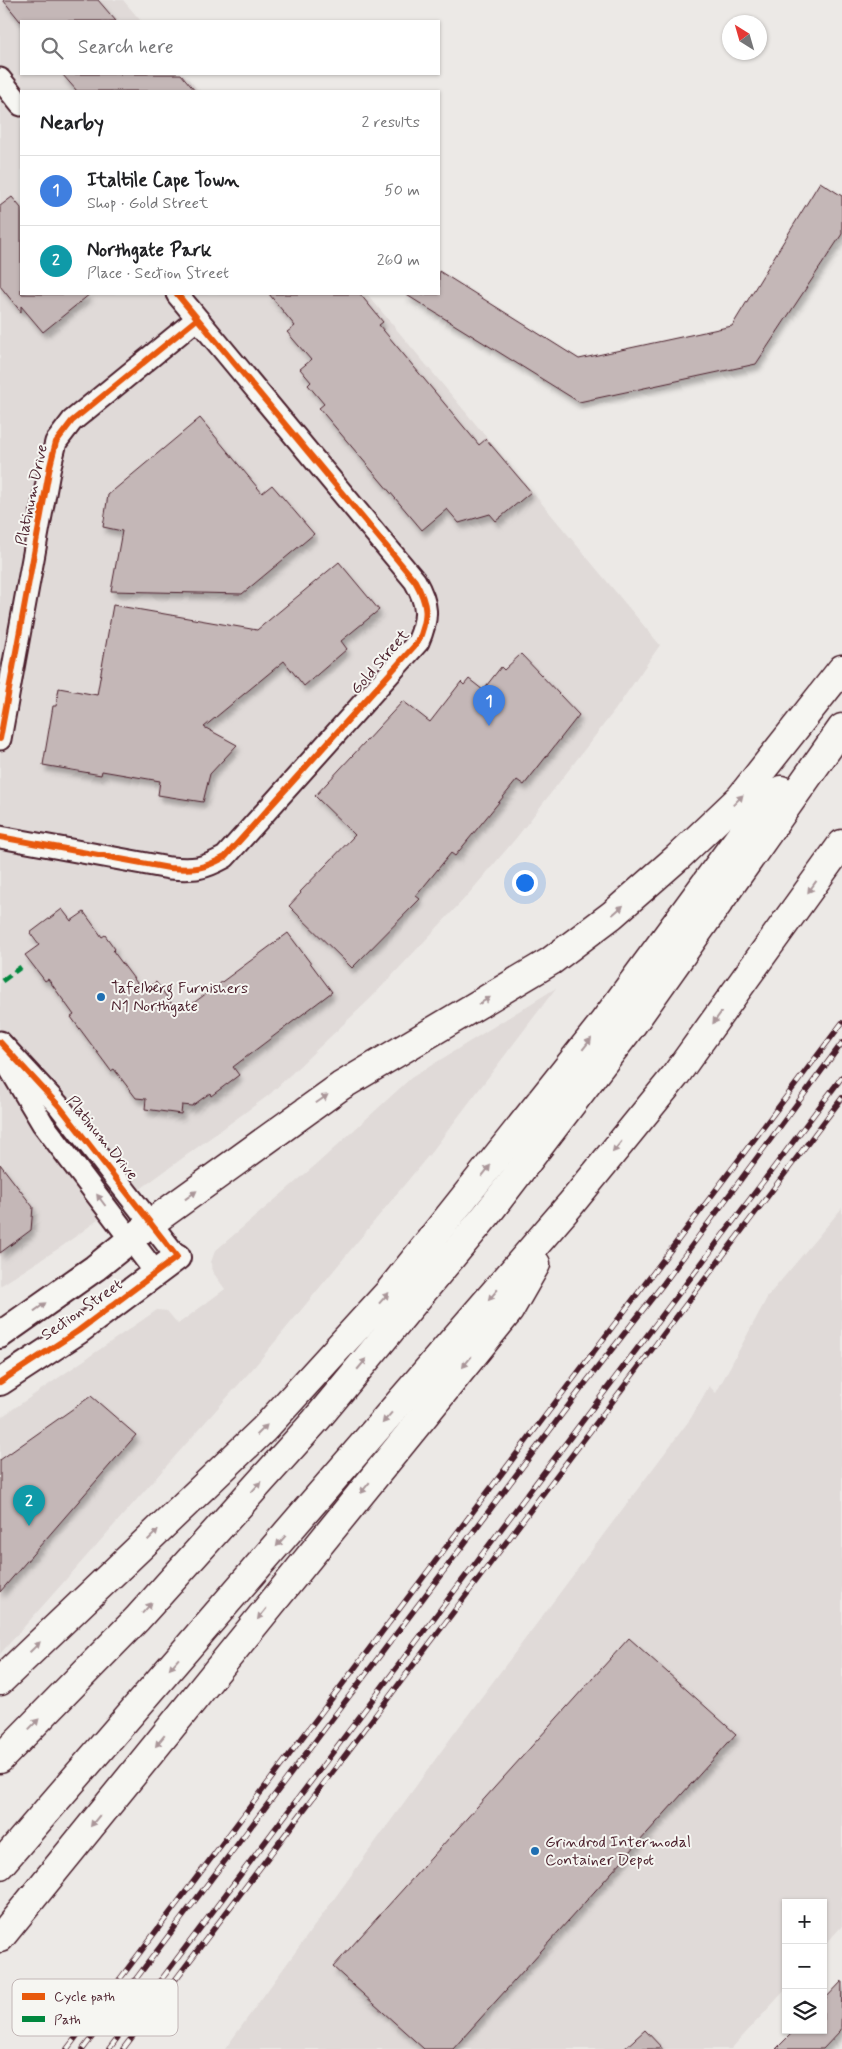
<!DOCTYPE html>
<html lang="en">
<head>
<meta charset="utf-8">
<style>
	:root { --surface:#fff; --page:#f2f2f2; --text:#202124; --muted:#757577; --line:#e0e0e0; --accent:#b45309 }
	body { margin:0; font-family:Mynerve,sans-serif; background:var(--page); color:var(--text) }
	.controls { position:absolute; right:15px; bottom:15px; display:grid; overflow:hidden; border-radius:0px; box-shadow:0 1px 4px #0004 }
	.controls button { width:45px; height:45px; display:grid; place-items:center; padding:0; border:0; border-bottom:1px solid var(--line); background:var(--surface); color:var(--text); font:25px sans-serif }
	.compass { position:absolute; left:722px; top:15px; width:45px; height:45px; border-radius:50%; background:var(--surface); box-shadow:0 1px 4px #0004; rotate:323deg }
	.you { position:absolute; left:524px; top:882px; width:18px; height:18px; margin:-12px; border:4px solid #fff; border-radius:50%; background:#1a73e8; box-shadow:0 0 0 8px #1a73e833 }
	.badge { display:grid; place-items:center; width:32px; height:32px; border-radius:50%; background:var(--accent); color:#fff; font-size:16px; font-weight:700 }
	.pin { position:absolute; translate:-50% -41px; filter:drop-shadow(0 1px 2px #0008) }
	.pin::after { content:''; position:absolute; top:26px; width:18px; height:15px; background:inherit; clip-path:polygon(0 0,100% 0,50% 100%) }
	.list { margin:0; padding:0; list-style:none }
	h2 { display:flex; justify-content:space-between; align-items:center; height:65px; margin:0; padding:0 20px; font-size:21px }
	h2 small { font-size:16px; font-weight:400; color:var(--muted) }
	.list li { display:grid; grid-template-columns:32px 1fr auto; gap:15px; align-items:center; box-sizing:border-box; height:70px; padding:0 20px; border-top:1px solid var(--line) }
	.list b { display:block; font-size:19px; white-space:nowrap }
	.list p { margin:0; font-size:16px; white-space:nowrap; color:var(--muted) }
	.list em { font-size:16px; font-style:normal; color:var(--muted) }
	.icon { flex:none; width:28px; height:28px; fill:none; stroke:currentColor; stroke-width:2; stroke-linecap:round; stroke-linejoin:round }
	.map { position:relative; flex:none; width:842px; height:2049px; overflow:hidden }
	.search { position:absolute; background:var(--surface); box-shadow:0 1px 4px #0004; left:20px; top:20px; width:420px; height:55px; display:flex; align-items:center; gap:12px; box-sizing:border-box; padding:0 18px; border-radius:0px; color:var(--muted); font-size:19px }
	.panel { position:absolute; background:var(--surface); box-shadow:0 1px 4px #0004; left:20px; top:90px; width:420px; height:205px; border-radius:0px }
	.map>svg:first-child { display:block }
	.built { fill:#e0dad8 }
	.building { fill:#c4b7b7; stroke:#4a1f2b; filter:url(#shadow) }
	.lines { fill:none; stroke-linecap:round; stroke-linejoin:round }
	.minor-casing { stroke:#4a1f2b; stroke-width:25 }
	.tertiary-casing { stroke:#4a1f2b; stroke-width:30 }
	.motorway-casing { stroke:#4a1f2b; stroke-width:31 }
	.minor { stroke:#f6f6f2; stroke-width:21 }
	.tertiary { stroke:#f6f6f2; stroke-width:26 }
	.motorway { stroke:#f6f6f2; stroke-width:28 }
	.rail-casing { stroke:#4a1f2b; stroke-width:5.5 }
	.rail { stroke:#f6f6f2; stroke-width:4; stroke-dasharray:11; stroke-linecap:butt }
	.quiet { stroke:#00873e; stroke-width:5; stroke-dasharray:10 5; stroke-linecap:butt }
	.cycleway-casing { stroke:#f6f6f2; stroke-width:9 }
	.cycleway { stroke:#e8590c; stroke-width:6 }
	.oneway { fill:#a99598 }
	.poi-dot { fill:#1f6fb2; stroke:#f6f6f2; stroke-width:2 }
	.labels { text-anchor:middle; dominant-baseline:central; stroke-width:4; stroke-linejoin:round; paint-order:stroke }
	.street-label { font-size:16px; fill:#4a1f2b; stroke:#f6f6f2 }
	.poi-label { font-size:16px; fill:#4a1f2b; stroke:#f6f6f2; text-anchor:start }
	.key { fill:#f6f6f2; stroke:#c2b6b6; stroke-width:1 }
	.key-label { font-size:14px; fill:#4a1f2b }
</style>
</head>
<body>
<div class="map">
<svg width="842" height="2049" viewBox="0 0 842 2049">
	<defs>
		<filter id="shadow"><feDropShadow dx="3" dy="5.5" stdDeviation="2.5" flood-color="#0004"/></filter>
	</defs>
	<rect width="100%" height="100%" fill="#ece9e6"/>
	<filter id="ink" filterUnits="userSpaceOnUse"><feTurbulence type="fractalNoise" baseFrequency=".02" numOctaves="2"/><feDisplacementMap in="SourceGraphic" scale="10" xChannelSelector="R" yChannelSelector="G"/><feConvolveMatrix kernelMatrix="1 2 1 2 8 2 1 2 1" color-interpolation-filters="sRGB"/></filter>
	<g filter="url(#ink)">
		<g class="built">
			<polygon points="0,0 123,0 141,21 21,21 21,74 184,74 199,91 21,91 21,294 367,294 660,645 615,710 517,837 466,897 370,999 269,1095 61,1247 0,1286"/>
			<polygon points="556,988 433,1150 255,1366 0,1654 0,1418 157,1310 167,1311 178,1324 225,1289 212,1271 211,1262 215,1251 318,1163 411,1078"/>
			<polygon points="842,1208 842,1926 823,1947 823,1903 786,1903 786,1989 731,2049 225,2049 453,1735 691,1418 709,1386 716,1393 768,1296"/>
		</g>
		<g class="building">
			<polygon points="3,0 98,0 116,21 20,21"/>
			<polygon points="62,74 181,74 195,91 77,91"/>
			<polygon points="820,182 842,196 842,234 756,364 579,402 405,294 439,294 439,271 579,359 732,326"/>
			<polygon points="12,197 21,208 21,294 90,294 43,332 21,306 21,312 0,286 0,206"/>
			<polygon points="269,294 360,294 383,322 379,325 479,445 486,439 531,492 496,521 490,514 459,523 447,509 422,530 319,408 324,404 308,385 311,382 300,369 311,360 287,332 295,326"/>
			<polygon points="200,418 262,493 272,485 314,534 242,594 111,591 122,531 103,527 108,495"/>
			<polygon points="339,562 379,610 341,641 347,649 304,686 284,661 204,727 237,745 210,774 203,802 158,795 160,781 102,771 101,775 43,765 53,706 56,706 59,688 97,695 113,605 257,630"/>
			<polygon points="521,654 579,715 524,785 517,780 455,856 451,853 416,896 420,899 352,968 289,906 301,893 300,892 355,835 315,796 403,701 430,722 461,682 464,685 469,679 483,690 501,667 504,670"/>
			<polygon points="62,909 71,921 84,912 102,937 105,935 115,949 113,951 143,991 156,982 177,1011 186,1004 188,1007 288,933 332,992 233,1067 239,1075 211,1096 210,1093 192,1106 182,1105 181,1114 145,1109 146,1099 136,1098 114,1069 111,1071 71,1017 74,1015 48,979 45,981 25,955 39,945 30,933"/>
			<polygon points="0,1164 33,1207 31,1230 0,1253"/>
			<polygon points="91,1396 136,1435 0,1592 0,1460"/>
			<polygon points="629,1638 736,1734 453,2049 424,2049 333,1967"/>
			<polygon points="842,1981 841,2030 823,2049 776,2049 795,2030 823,2030 823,2001"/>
			<polygon points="645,2030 663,2049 624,2049"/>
		</g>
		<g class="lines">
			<defs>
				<g id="minor">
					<polyline points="0,79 21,105"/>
					<polyline points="0,739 50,466 56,442 72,421 197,319"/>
					<path d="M0,837L169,868C195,870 203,869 225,857L418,642C429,617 428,604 415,581L177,294"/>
					<polyline points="0,1042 60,1107 177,1257"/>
					<polyline points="6,1062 43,1124 156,1273"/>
				</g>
				<g id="tertiary">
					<polyline points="0,1335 95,1268 151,1223"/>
					<polyline points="0,1382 78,1331 177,1257"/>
				</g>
				<g id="motorway">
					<polyline points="151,1223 341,1086 551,961 612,915 677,858 740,798 842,669"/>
					<polyline points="0,1681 264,1429 389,1292 603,1023 747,827 781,790"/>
					<polyline points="0,1759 137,1619 316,1420 488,1213 632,1025 842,728"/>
					<polyline points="0,1865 570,1205 675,1076 842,844"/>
					<polyline points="0,1938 509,1311 536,1264"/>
				</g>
			</defs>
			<use href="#minor" class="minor-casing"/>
			<use href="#tertiary" class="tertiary-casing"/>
			<use href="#motorway" class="motorway-casing"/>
			<use href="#minor" class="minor"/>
			<use href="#tertiary" class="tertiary"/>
			<use href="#motorway" class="motorway"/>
			<defs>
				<g id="rail">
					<polyline points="67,2049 842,1023"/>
					<polyline points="83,2049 587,1381 664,1283 842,1043"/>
					<polyline points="109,2049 842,1077"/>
					<polyline points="123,2049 842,1098"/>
				</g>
			</defs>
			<use href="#rail" class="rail-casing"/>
			<use href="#rail" class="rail"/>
			<polyline class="quiet" points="2,981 21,967"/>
			<defs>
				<g id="cycleway">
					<polyline points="0,739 50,466 56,442 72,421 197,319"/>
					<path d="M0,837L169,868C195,870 203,869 225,857L418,642C429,617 428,604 415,581L177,294"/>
					<polyline points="0,1042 60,1107 177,1257 78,1331 0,1382"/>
				</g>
			</defs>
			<use href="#cycleway" class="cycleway-casing"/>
			<use href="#cycleway" class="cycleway"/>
		</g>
		<defs><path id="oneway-solid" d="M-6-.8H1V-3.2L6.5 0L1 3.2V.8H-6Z" transform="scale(1.25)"/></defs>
		<g class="oneway">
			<use href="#oneway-solid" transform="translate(738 800) rotate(-46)"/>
			<use href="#oneway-solid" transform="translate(812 887) rotate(126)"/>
			<use href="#oneway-solid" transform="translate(618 910) rotate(-41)"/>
			<use href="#oneway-solid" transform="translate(484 1001) rotate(-31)"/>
			<use href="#oneway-solid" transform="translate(717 1018) rotate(126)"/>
			<use href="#oneway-solid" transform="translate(587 1044) rotate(-52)"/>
			<use href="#oneway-solid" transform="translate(322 1099) rotate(-35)"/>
			<use href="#oneway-solid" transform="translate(617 1147) rotate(129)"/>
			<use href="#oneway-solid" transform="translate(486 1171) rotate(-52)"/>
			<use href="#oneway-solid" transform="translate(191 1195) rotate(-36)"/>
			<use href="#oneway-solid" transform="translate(101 1200) rotate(-127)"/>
			<use href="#oneway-solid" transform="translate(493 1295) rotate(130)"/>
			<use href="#oneway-solid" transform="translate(384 1298) rotate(-48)"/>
			<use href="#oneway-solid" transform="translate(40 1307) rotate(-36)"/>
			<use href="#oneway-solid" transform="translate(467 1362) rotate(129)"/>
			<use href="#oneway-solid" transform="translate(362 1364) rotate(-50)"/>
			<use href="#oneway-solid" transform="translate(387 1418) rotate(131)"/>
			<use href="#oneway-solid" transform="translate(262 1430) rotate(-45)"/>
			<use href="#oneway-solid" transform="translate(256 1487) rotate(-48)"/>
			<use href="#oneway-solid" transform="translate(365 1488) rotate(129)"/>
			<use href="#oneway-solid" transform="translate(153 1535) rotate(-44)"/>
			<use href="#oneway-solid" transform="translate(281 1541) rotate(131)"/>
			<use href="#oneway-solid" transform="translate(147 1608) rotate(-48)"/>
			<use href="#oneway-solid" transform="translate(262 1614) rotate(129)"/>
			<use href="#oneway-solid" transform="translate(35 1647) rotate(-44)"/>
			<use href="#oneway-solid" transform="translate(174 1664) rotate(131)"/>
			<use href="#oneway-solid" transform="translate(34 1724) rotate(-46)"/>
			<use href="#oneway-solid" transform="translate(160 1741) rotate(129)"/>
			<use href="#oneway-solid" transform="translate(95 1821) rotate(129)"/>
		</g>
	</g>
	<g class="poi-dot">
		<circle cx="101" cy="997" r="5"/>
		<circle cx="535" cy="1851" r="5"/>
	</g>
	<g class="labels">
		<g class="street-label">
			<text transform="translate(32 495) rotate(-78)">Platinum Drive</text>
			<text transform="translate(380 662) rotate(-49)">Gold Street</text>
			<text transform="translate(102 1138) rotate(51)">Platinum Drive</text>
			<text transform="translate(82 1310) rotate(-35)">Section Street</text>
		</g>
		<g class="poi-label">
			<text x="111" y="988">Tafelberg Furnishers<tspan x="111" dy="18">N1 Northgate</tspan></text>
			<text x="545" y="1842">Grindrod Intermodal<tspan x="545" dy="18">Container Depot</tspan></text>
		</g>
	</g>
	<rect x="12" y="1979" width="166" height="57" rx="8" class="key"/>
	<rect x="22" y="1993" width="23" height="7" fill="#e8590c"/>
	<rect x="22" y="2016" width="23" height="6" fill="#00873e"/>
	<g class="key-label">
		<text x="54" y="2001">Cycle path</text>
		<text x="54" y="2024">Path</text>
	</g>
</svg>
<div class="controls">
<button>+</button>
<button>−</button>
<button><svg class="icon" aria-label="layers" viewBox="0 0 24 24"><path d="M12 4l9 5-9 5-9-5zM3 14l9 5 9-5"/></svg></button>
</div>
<svg class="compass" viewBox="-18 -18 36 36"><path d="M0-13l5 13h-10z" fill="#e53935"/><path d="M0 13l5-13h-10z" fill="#757577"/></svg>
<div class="you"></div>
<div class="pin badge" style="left:489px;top:726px;background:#3f7fe0">1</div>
<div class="pin badge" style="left:29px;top:1526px;background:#0f9aa8">2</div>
<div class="search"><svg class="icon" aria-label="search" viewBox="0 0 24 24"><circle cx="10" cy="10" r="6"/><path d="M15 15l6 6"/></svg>Search here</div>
<section class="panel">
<h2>Nearby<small>2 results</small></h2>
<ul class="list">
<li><span class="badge" style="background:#3f7fe0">1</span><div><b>Italtile Cape Town</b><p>Shop · Gold Street</p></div><em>50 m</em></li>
<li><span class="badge" style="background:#0f9aa8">2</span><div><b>Northgate Park</b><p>Place · Section Street</p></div><em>260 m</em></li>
</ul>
</section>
</div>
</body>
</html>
